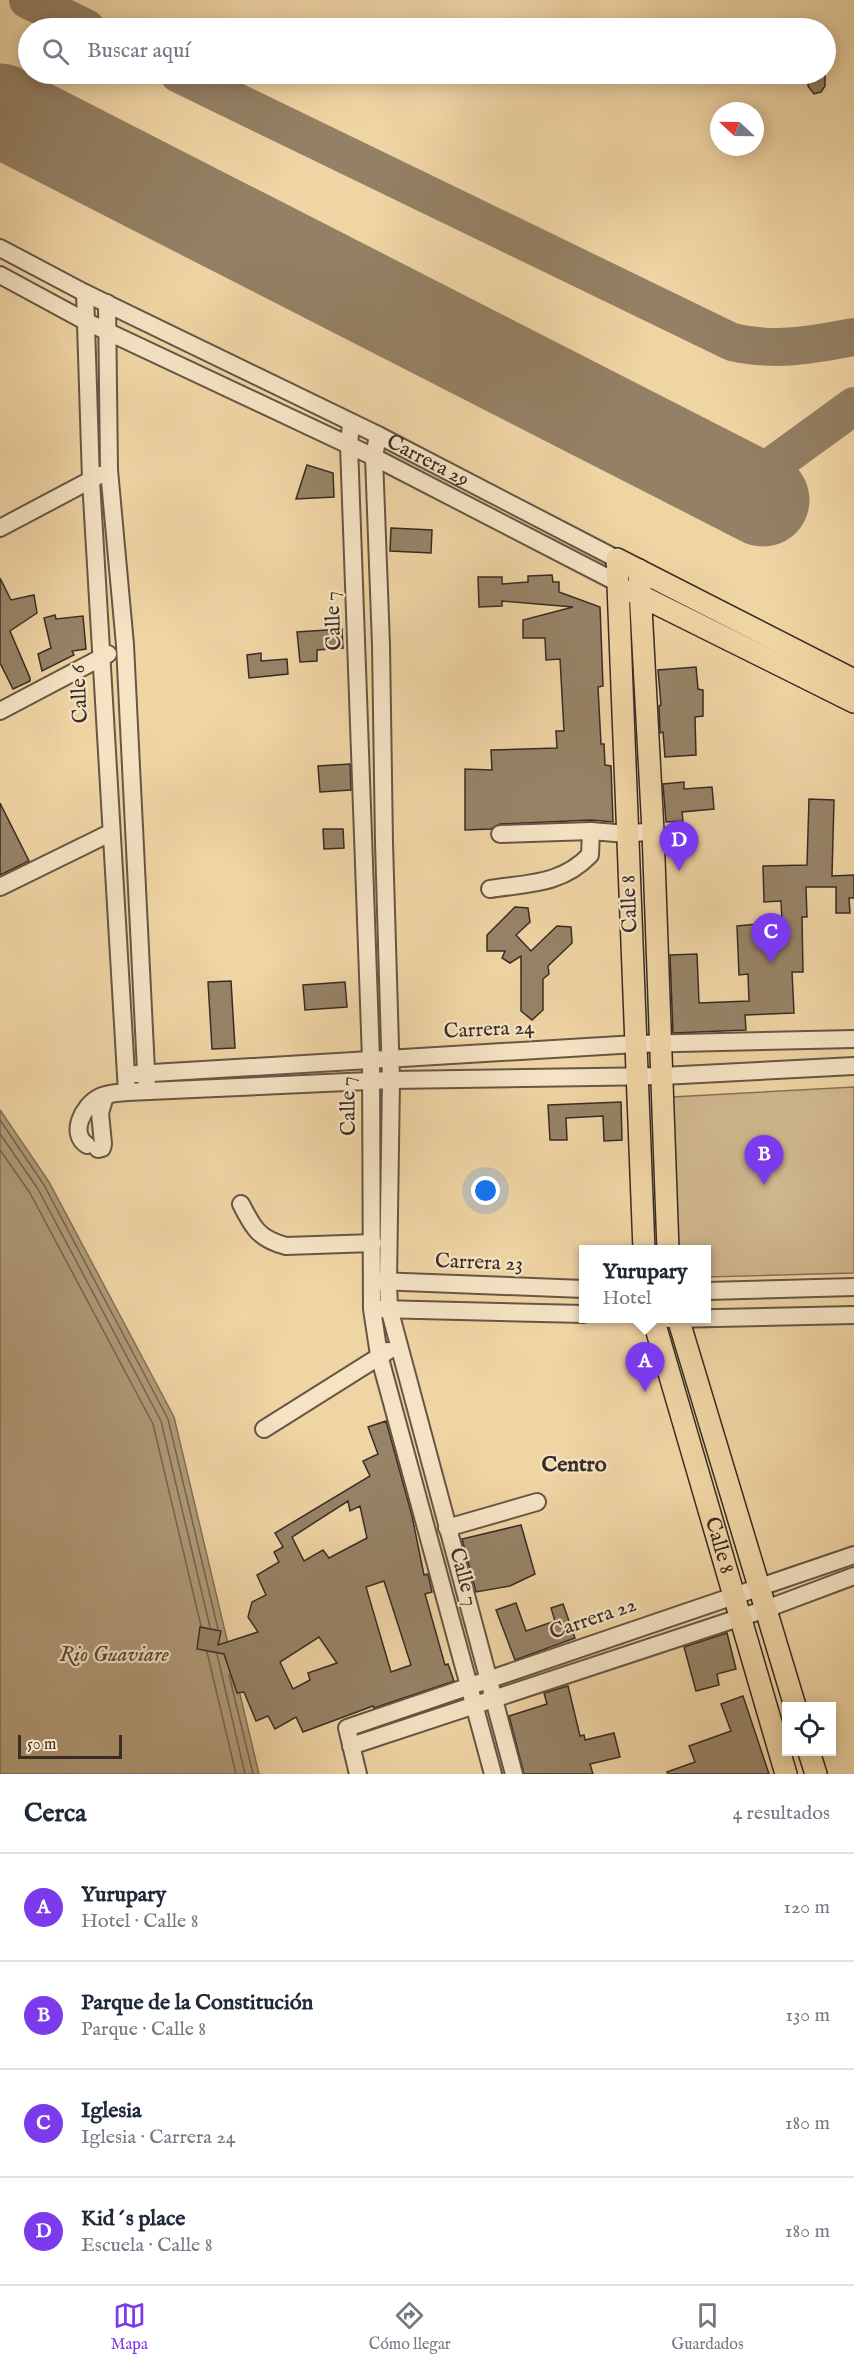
<!DOCTYPE html>
<html lang="es">
<head>
<meta charset="utf-8">
<style>
	:root { --surface:#fff; --page:#f6f6f7; --text:#1f2937; --muted:#747a83; --line:#e0e1e3; --accent:#7c3aed }
	body { margin:0; font-family:"IM FELL English",serif; background:var(--page); color:var(--text) }
	.controls { position:absolute; right:18px; bottom:18px; display:grid; overflow:hidden; border-radius:0px; box-shadow:0 3px 15px #0003 }
	.controls button { width:54px; height:54px; display:grid; place-items:center; padding:0; border:0; border-bottom:2px solid var(--line); background:var(--surface); color:var(--text); font:30px sans-serif }
	.compass { position:absolute; left:710px; top:102px; width:54px; height:54px; border-radius:50%; background:var(--surface); box-shadow:0 3px 15px #0003; rotate:292deg }
	.scale { position:absolute; left:18px; bottom:15px; width:104px; box-sizing:border-box; padding-left:6px; border:3px solid #382c25; border-top:0; font-size:16px; line-height:21px; white-space:nowrap; color:#382c25; -webkit-text-stroke:4px #f5e3c4; paint-order:stroke }
	.you { position:absolute; left:486px; top:1191px; width:21px; height:21px; margin:-15px; border:4px solid #fff; border-radius:50%; background:#1a73e8; box-shadow:0 0 0 9px #1a73e833 }
	.badge { display:grid; place-items:center; width:39px; height:39px; border-radius:50%; background:var(--accent); color:#fff; font-size:20px; font-weight:700 }
	.pin { position:absolute; translate:-50% -50px; filter:drop-shadow(0 2px 3px #0008) }
	.pin::after { content:''; position:absolute; top:32px; width:21px; height:18px; background:inherit; clip-path:polygon(0 0,100% 0,50% 100%) }
	.popup { position:absolute; left:579px; top:1245px; width:132px; height:78px; box-sizing:border-box; display:grid; place-content:center; border-radius:0px; background:var(--surface); filter:drop-shadow(0 2px 4px #0005); font-size:20px; white-space:nowrap; color:var(--muted) }
	.popup b { font-size:22px; color:var(--text) }
	.popup::after { content:''; position:absolute; left:50%; top:100%; margin-left:-12px; border:12px solid transparent; border-top-color:var(--surface) }
	.list { margin:0; padding:0; list-style:none }
	h2 { display:flex; justify-content:space-between; align-items:center; height:78px; margin:0; padding:0 24px; font-size:26px }
	h2 small { font-size:20px; font-weight:400; color:var(--muted) }
	.list li { display:grid; grid-template-columns:39px 1fr auto; gap:18px; align-items:center; box-sizing:border-box; height:108px; padding:0 24px; border-top:2px solid var(--line) }
	.list b { display:block; font-size:22px; white-space:nowrap }
	.list p { margin:0; font-size:20px; white-space:nowrap; color:var(--muted) }
	.list em { font-size:20px; font-style:normal; color:var(--muted) }
	.icon { flex:none; width:33px; height:33px; fill:none; stroke:currentColor; stroke-width:2; stroke-linecap:round; stroke-linejoin:round }
	.map { position:relative; flex:none; width:854px; height:1774px; overflow:hidden }
	.search { position:absolute; background:var(--surface); box-shadow:0 3px 15px #0003; left:18px; right:18px; top:18px; height:66px; display:flex; align-items:center; gap:15px; box-sizing:border-box; padding:0 21px; border-radius:33px; color:var(--muted); font-size:22px }
	.sheet { height:510px; background:var(--surface) }
	nav { display:flex; justify-content:space-around; align-items:center; box-sizing:border-box; height:84px; border-top:2px solid var(--line); background:var(--surface); font-size:16px; color:var(--muted) }
	nav a { display:grid; justify-items:center; gap:3px }
	nav .on { color:var(--accent) }
	.map>svg:first-child { display:block }
	.green { fill:#d0b78e; stroke:#84725a; stroke-width:1.5 }
	.water { fill:#b19b79; stroke:#816f57; stroke-width:1.5 }
	.lines { fill:none; stroke-linecap:round; stroke-linejoin:round }
	.shore { stroke:#74644f; stroke-width:1.5 }
	.taxiway { stroke:#948064; stroke-width:38 }
	.runway { stroke:#948064; stroke-width:93 }
	.building { fill:#978367; stroke:#382c25; stroke-width:1.5; fill-rule:evenodd }
	.minor-casing { stroke:#665645; stroke-width:20 }
	.major-casing { stroke:#382c25; stroke-width:24 }
	.minor { stroke:#f5e3c4; stroke-width:16 }
	.major { stroke:#efd4a4; stroke-width:21 }
	.labels { text-anchor:middle; dominant-baseline:central; stroke-width:4.5; stroke-linejoin:round; paint-order:stroke }
	.street-label { font-size:21px; fill:#382c25; stroke:#f5e3c4 }
	.neighbourhood-label { font-size:22px; font-weight:bold; fill:#382c25; stroke:#f5e3c4 }
	.water-label { font-size:22px; font-style:italic; fill:#56483a; stroke:#f5e3c4 }
</style>
</head>
<body>
<div class="map">
<svg width="854" height="1774" viewBox="0 0 854 1774">
	<rect width="100%" height="100%" fill="#efd4a4"/>
	<filter id="stains"><feTurbulence type="fractalNoise" baseFrequency=".00333" numOctaves="4"/><feColorMatrix values="0 0 0 0 .2 0 0 0 0 .09 0 0 0 0 .02 0 0 0 .5 -.17"/></filter>
	<radialGradient id="worn" r=".72"><stop offset=".6" stop-color="#630" stop-opacity="0"/><stop offset="1" stop-color="#630" stop-opacity=".3"/></radialGradient>
	<polygon class="green" points="854,1087 854,1273 707,1277 706,1250 675,1249 672,1097"/>
	<polygon class="water" points="0,1110 49,1182 174,1417 259,1774 0,1774"/>
	<g class="lines">
		<g class="shore">
			<polyline points="0,1120 44,1185 168,1419 218,1629"/>
			<polyline points="0,1134 38,1189 161,1421 210,1627"/>
			<polyline points="0,1150 30,1193 153,1424 201,1626"/>
			<polyline points="207,1652 236,1774"/>
			<polyline points="217,1654 245,1774"/>
			<polyline points="229,1675 253,1774"/>
		</g>
		<g class="taxiway">
			<polyline points="28,0 86,28"/>
			<path d="M179,74L732,342C774,352 813,345 854,337"/>
			<polyline points="740,489 854,406"/>
		</g>
		<polyline class="runway" points="0,110 763,500"/>
	</g>
	<g class="building">
		<polygon points="813,74 825,74 825,86 821,92 814,94 808,86 809,77"/>
		<polygon points="307,465 333,473 334,497 296,499"/>
		<polygon points="391,528 432,530 431,553 390,551"/>
		<polygon points="552,575 553,582 559,582 559,592 600,607 603,686 598,687 601,744 604,744 605,765 611,766 613,822 591,820 500,824 491,829 465,830 465,769 492,770 491,750 557,748 556,731 564,731 560,659 546,660 545,638 523,638 523,620 573,607 502,601 502,606 479,607 478,577 502,577 502,584 528,582 528,576"/>
		<polygon points="0,578 11,600 34,595 37,613 10,631 30,678 30,681 13,689 0,663"/>
		<polygon points="55,615 56,619 83,616 86,649 72,651 74,655 42,671 38,654 51,648 44,618"/>
		<polygon points="342,629 343,648 317,650 317,661 300,662 297,632"/>
		<polygon points="261,653 261,661 287,659 288,674 249,678 247,655"/>
		<polygon points="696,667 698,689 703,690 703,716 695,717 696,755 665,757 663,732 660,733 659,706 661,705 658,670"/>
		<polygon points="350,764 351,790 320,792 318,766"/>
		<polygon points="684,782 684,789 712,787 714,809 682,812 683,821 666,822 663,784"/>
		<polygon points="809,799 834,800 832,876 854,875 854,898 849,898 850,913 836,913 836,887 806,887 807,917 802,917 803,972 792,972 794,1013 745,1015 746,1030 673,1033 670,955 697,954 699,1003 749,1001 748,974 739,975 737,926 782,922 781,901 764,902 763,866 807,865"/>
		<polygon points="0,803 29,861 0,875"/>
		<polygon points="323,829 343,829 344,848 324,849"/>
		<polygon points="515,907 528,908 530,922 516,935 531,951 557,926 571,927 572,943 548,966 549,974 543,979 543,1010 532,1020 521,1011 521,956 510,963 502,958 505,951 487,951 487,935"/>
		<polygon points="231,981 235,1048 212,1049 208,982"/>
		<polygon points="345,982 347,1007 305,1010 303,985"/>
		<polygon points="621,1102 622,1140 604,1141 603,1116 566,1118 567,1140 550,1140 548,1105"/>
		<path d="M386,1421L412,1516L424,1575L428,1574L432,1592L425,1594L445,1665L448,1664L454,1681L374,1708L373,1706L303,1732L296,1717L275,1729L268,1716L256,1721L244,1692L237,1693L224,1654L197,1649L200,1627L221,1631L218,1645L258,1632L248,1617L252,1602L266,1595L257,1575L279,1562L274,1552L283,1547L275,1533L370,1476L363,1461L378,1454L368,1427ZM348,1501L350,1511L360,1506L367,1538L329,1558L323,1550L304,1561L292,1537ZM384,1581L411,1665L391,1672L366,1587ZM319,1637L337,1663L308,1673L310,1680L293,1689L280,1662Z"/>
		<polygon points="521,1525 535,1574 510,1586 476,1592 462,1539"/>
		<polygon points="516,1603 526,1631 555,1621 551,1608 563,1604 575,1638 515,1660 496,1610"/>
		<polygon points="727,1633 736,1669 717,1674 719,1685 696,1691 684,1647"/>
		<polygon points="568,1686 580,1736 584,1735 585,1740 614,1733 620,1757 590,1764 593,1774 524,1774 509,1716 547,1704 544,1693"/>
		<polygon points="743,1696 769,1774 668,1774 667,1772 695,1762 689,1746 731,1731 721,1704"/>
	</g>
	<g class="lines">
		<defs>
			<g id="minor">
				<path id="s1" d="M0,248L85,293L378,435L617,559"/>
				<polyline points="0,275 85,321 374,457 618,583"/>
				<polyline points="85,293 91,480 127,1092"/>
				<polyline points="107,303 109,470 125,645 147,1091"/>
				<polyline points="351,423 349,445 371,1059 372,1309 379,1355 493,1774"/>
				<polyline points="378,435 374,457 381,645 384,843 391,1080 388,1282 389,1308 514,1774"/>
				<polyline points="0,528 100,475"/>
				<polyline points="0,711 108,654"/>
				<polyline points="500,834 591,831"/>
				<polyline points="0,887 110,833"/>
				<path d="M490,889C528,883 561,885 590,855L591,831L627,834L653,831"/>
				<polyline points="136,1074 636,1044 854,1039"/>
				<path d="M87,1145C69,1134 83,1106 98,1098C106,1093 118,1093 127,1092L391,1080L662,1076L854,1066"/>
				<polyline points="98,1149 102,1148 103,1144 100,1113 105,1096"/>
				<path d="M241,1204C253,1228 259,1239 286,1246L373,1243"/>
				<polyline points="378,1281 584,1289"/>
				<polyline points="706,1291 854,1287"/>
				<polyline points="379,1309 584,1314"/>
				<polyline points="669,1319 854,1315"/>
				<polyline points="264,1429 388,1351"/>
				<polyline points="447,1528 537,1502"/>
				<polyline points="351,1746 766,1609 854,1576"/>
				<polyline points="358,1774 347,1728 854,1555"/>
			</g>
			<g id="major">
				<polyline points="639,570 653,831 668,1250"/>
				<polyline points="631,591 854,702"/>
				<polyline points="644,1250 617,559 854,680"/>
				<path id="s2" d="M653,1318L786,1774"/>
				<polyline points="678,1318 795,1706"/>
				<polyline points="809,1752 816,1774"/>
			</g>
		</defs>
		<use href="#minor" class="minor-casing"/>
		<use href="#major" class="major-casing"/>
		<use href="#minor" class="minor"/>
		<use href="#major" class="major"/>
	</g>
	<g class="labels">
		<g class="street-label">
			<text stroke="none"><textPath href="#s1" startOffset="478">Carrera 29</textPath></text>
			<text transform="translate(334 621) rotate(-92)">Calle 7</text>
			<text transform="translate(80 694) rotate(-93)">Calle 6</text>
			<text transform="translate(630 904) rotate(-92)">Calle 8</text>
			<text transform="translate(489 1030) rotate(-3)">Carrera 24</text>
			<text transform="translate(349 1106) rotate(-91)">Calle 7</text>
			<text transform="translate(479 1263) rotate(2)">Carrera 23</text>
			<text stroke="none"><textPath href="#s2" startOffset="237">Calle 8</textPath></text>
			<text transform="translate(463 1577) rotate(75)">Calle 7</text>
			<text transform="translate(593 1619) rotate(-19)">Carrera 22</text>
		</g>
		<g class="neighbourhood-label">
			<text x="574" y="1465">Centro</text>
		</g>
		<g class="water-label">
			<text x="114" y="1655">Rio Guaviare</text>
		</g>
	</g>
	<rect width="100%" height="100%" filter="url(#stains)"/>
	<rect width="100%" height="100%" fill="url(#worn)"/>
</svg>
<div class="controls">
<button><svg class="icon" aria-label="locate" viewBox="0 0 24 24"><circle cx="12" cy="12" r="6"/><path d="M12 2v4M12 18v4M2 12h4M18 12h4"/></svg></button>
</div>
<svg class="compass" viewBox="-18 -18 36 36"><path d="M0-13l5 13h-10z" fill="#e53935"/><path d="M0 13l5-13h-10z" fill="#747a83"/></svg>
<div class="scale">50 m</div>
<div class="you"></div>
<div class="pin badge" style="left:645px;top:1392px">A</div>
<div class="popup"><b>Yurupary</b>Hotel</div>
<div class="pin badge" style="left:764px;top:1185px">B</div>
<div class="pin badge" style="left:771px;top:963px">C</div>
<div class="pin badge" style="left:679px;top:871px">D</div>
<div class="search"><svg class="icon" aria-label="search" viewBox="0 0 24 24"><circle cx="10" cy="10" r="6"/><path d="M15 15l6 6"/></svg>Buscar aquí</div>
</div>
<section class="sheet">
<h2>Cerca<small>4 resultados</small></h2>
<ul class="list">
<li><span class="badge">A</span><div><b>Yurupary</b><p>Hotel · Calle 8</p></div><em>120 m</em></li>
<li><span class="badge">B</span><div><b>Parque de la Constitución</b><p>Parque · Calle 8</p></div><em>130 m</em></li>
<li><span class="badge">C</span><div><b>Iglesia</b><p>Iglesia · Carrera 24</p></div><em>180 m</em></li>
<li><span class="badge">D</span><div><b>Kid´s place</b><p>Escuela · Calle 8</p></div><em>180 m</em></li>
</ul>
</section>
<nav>
<a class="on"><svg class="icon" aria-label="map" viewBox="0 0 24 24"><path d="M3 6l6-2 6 2 6-2v14l-6 2-6-2-6 2zM9 4v14M15 6v14"/></svg>Mapa</a>
<a><svg class="icon" aria-label="directions" viewBox="0 0 24 24"><path d="M12 3l9 9-9 9-9-9zM9 14v-3h6M13 9l2 2-2 2"/></svg>Cómo llegar</a>
<a><svg class="icon" aria-label="saved" viewBox="0 0 24 24"><path d="M7 4h10v16l-5-4-5 4z"/></svg>Guardados</a>
</nav>
</body>
</html>
